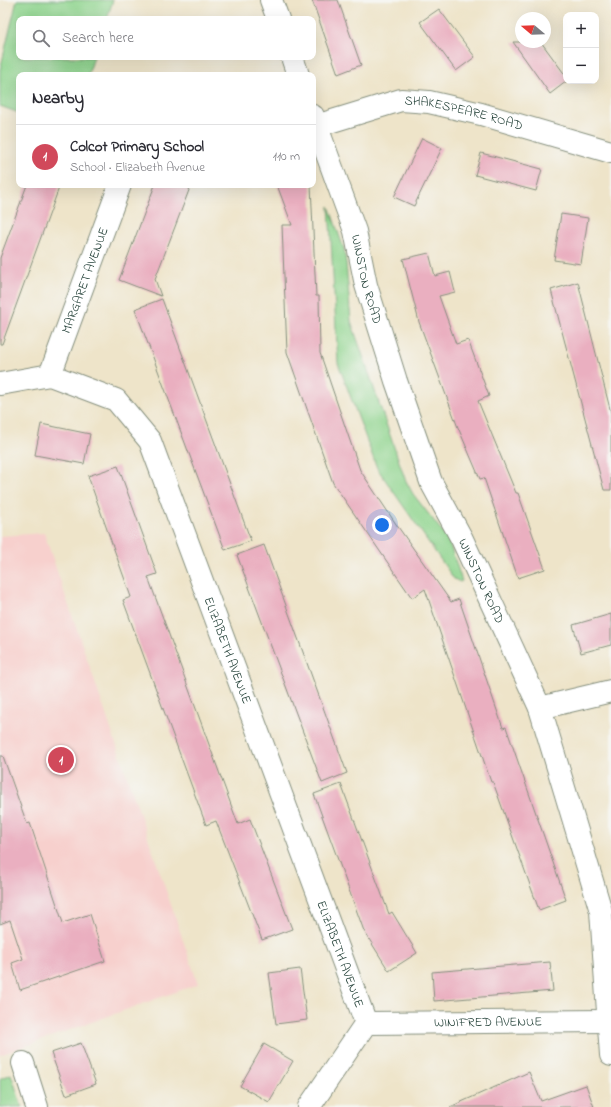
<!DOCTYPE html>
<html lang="en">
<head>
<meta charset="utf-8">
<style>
	:root { --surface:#fff; --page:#f2f2f3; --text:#2b2b33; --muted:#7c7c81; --line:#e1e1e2; --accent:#d1495b }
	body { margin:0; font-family:"Indie Flower",sans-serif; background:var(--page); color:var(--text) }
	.controls { position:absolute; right:12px; top:12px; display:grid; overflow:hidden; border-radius:8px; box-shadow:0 4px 16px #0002 }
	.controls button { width:36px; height:36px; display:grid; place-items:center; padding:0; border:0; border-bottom:1px solid var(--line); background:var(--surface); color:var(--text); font:20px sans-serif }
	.compass { position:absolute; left:515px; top:12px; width:36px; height:36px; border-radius:50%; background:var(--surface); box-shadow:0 4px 16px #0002; rotate:289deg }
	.you { position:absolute; left:382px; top:525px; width:14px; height:14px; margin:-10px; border:3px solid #fff; border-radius:50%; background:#1a73e8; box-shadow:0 0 0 6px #1a73e833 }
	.badge { display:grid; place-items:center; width:26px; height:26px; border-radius:50%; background:var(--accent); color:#fff; font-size:13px; font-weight:700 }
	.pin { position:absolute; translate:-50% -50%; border:2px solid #fff; box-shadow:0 1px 4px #0006 }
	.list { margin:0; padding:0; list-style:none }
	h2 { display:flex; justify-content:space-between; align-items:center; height:52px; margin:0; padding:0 16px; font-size:17px }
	h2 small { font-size:13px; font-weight:400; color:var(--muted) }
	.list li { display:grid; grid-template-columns:26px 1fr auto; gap:12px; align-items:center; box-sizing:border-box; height:64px; padding:0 16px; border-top:1px solid var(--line) }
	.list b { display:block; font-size:15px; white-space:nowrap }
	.list p { margin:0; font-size:13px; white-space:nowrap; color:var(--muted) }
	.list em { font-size:13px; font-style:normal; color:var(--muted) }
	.icon { flex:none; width:22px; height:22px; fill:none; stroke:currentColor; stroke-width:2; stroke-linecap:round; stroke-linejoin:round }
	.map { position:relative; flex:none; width:611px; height:1107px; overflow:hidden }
	.search { position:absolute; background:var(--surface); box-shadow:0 4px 16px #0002; left:16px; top:16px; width:300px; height:44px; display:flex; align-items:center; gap:10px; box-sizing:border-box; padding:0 14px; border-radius:8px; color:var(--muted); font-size:15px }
	.panel { position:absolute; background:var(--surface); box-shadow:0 4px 16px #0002; left:16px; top:72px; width:300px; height:116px; border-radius:8px }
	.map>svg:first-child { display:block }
	.built { fill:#f7d0cd }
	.green { fill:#8ed48d; stroke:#568860 }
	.building { fill:#eaafc0 }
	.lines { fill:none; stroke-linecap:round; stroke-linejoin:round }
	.minor-casing { stroke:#86907e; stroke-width:24 }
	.minor { stroke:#fff; stroke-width:22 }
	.labels { text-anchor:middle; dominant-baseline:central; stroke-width:3.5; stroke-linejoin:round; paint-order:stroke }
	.street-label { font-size:13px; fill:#1f3d34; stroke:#f6f6f2 }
</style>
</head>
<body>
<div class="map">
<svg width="611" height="1107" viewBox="0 0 611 1107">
	<rect width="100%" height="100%" fill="#f6f6f2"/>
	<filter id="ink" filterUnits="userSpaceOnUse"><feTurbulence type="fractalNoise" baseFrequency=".025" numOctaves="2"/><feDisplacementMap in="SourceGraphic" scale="8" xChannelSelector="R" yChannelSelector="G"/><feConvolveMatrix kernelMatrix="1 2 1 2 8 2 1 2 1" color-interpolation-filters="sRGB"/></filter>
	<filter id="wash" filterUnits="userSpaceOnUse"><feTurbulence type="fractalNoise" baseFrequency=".012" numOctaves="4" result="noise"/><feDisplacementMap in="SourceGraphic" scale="16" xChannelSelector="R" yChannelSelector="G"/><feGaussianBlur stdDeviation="0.9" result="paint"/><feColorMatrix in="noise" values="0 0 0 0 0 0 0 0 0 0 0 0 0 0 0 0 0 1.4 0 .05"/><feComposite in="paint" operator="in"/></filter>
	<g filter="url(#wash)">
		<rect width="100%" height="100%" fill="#eee4c9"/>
		<polygon class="built" points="44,533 198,984 0,1055 0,536"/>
		<g class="green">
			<polygon points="17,0 113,0 107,19 19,19 19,57 94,57 88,75 19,75 19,113 0,106 0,70"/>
			<polygon points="329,206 344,249 346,263 351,321 405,479 413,494 448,539 462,581 460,582 454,579 377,468 338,363"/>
			<polygon points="11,1074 22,1107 0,1107 0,1079"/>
		</g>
		<g id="blocks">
			<g class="building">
				<polygon points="312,0 338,0 361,65 338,74"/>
				<polygon points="439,9 475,57 456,71 420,22"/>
				<polygon points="513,42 541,42 566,76 567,81 550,94"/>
				<polygon points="422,138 442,148 414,206 394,197"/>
				<polygon points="481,153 542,169 536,191 475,175"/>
				<polygon points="27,185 60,185 2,344 0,344 0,258"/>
				<polygon points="155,185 191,185 155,279 161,296 119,280"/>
				<polygon points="277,185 311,185 316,296 319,296 320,353 360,470 396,524 451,602 459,599 503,728 506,727 566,900 539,910 493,782 491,782 425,589 412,598 333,483 287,352 282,225 292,225"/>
				<polygon points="561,214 588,218 581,264 554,260"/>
				<polygon points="429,253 435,276 450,272 455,292 439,296 456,344 468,340 489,396 478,401 516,493 518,493 545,569 518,578 484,478 480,479 457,425 419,322 403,259"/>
				<polygon points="578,282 611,413 611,490 604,490 551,290"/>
				<polygon points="162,299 251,541 225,550 135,309"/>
				<polygon points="41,424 90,434 84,464 35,455"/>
				<polygon points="118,466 157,574 148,577 238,824 250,819 292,929 262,940 216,821 206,825 123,600 131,597 88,476"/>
				<polygon points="264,545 347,773 322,783 237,555"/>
				<polygon points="611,614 611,645 581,653 573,625"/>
				<polygon points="0,756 3,756 27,824 30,823 63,923 90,914 105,961 20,990 12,963 23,959 10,920 0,924"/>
				<polygon points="341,784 389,914 392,912 417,953 389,971 364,931 314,794"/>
				<polygon points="550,962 553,991 434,1001 432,972"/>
				<polygon points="300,969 307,1020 276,1024 269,973"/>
				<polygon points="81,1043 96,1084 66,1095 51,1053"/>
				<polygon points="264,1044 293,1061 269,1102 240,1086"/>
				<polygon points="529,1072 541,1101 586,1085 594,1107 450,1107"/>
			</g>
		</g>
	</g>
	<g filter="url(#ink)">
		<use href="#blocks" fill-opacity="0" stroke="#86907e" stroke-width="1"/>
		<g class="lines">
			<defs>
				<g id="minor">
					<polyline points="271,0 278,19"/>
					<polyline points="292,57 298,75"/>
					<path id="s1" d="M313,116L355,231L366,285L396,381L431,482L462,539L540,708L601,911L611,1055"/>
					<path id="s2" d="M316,126L401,100L429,102L481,114L611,152"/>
					<path id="s3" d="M50,375L120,185"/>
					<path id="s4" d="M0,384L50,375L116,400L150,441L366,1023"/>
					<polyline points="540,708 611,691"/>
					<path id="s5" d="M366,1023L609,1021"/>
					<polyline points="23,1063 37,1107"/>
					<polyline points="309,1107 366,1023"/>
				</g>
			</defs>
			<use href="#minor" class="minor-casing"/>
			<use href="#minor" class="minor"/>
		</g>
	</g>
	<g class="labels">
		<g class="street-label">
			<text stroke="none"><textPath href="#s2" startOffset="153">SHAKESPEARE ROAD</textPath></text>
			<text stroke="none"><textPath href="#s1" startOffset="172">WINSTON ROAD</textPath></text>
			<text stroke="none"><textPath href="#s3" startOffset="101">MARGARET AVENUE</textPath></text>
			<text stroke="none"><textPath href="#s1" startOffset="496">WINSTON ROAD</textPath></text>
			<text stroke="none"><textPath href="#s4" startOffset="398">ELIZABETH AVENUE</textPath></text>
			<text stroke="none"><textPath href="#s4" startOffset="722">ELIZABETH AVENUE</textPath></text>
			<text stroke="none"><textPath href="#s5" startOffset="122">WINIFRED AVENUE</textPath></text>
		</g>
	</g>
</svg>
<div class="controls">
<button>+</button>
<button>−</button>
</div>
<svg class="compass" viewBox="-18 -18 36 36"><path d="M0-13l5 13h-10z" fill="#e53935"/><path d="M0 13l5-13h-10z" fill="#7c7c81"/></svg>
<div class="you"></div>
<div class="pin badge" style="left:61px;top:760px">1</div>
<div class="search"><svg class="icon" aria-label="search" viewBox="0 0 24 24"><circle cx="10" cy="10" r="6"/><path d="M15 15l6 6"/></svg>Search here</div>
<section class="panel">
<h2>Nearby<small></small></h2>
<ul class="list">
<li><span class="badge">1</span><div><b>Colcot Primary School</b><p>School · Elizabeth Avenue</p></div><em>110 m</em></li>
</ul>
</section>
</div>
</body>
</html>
